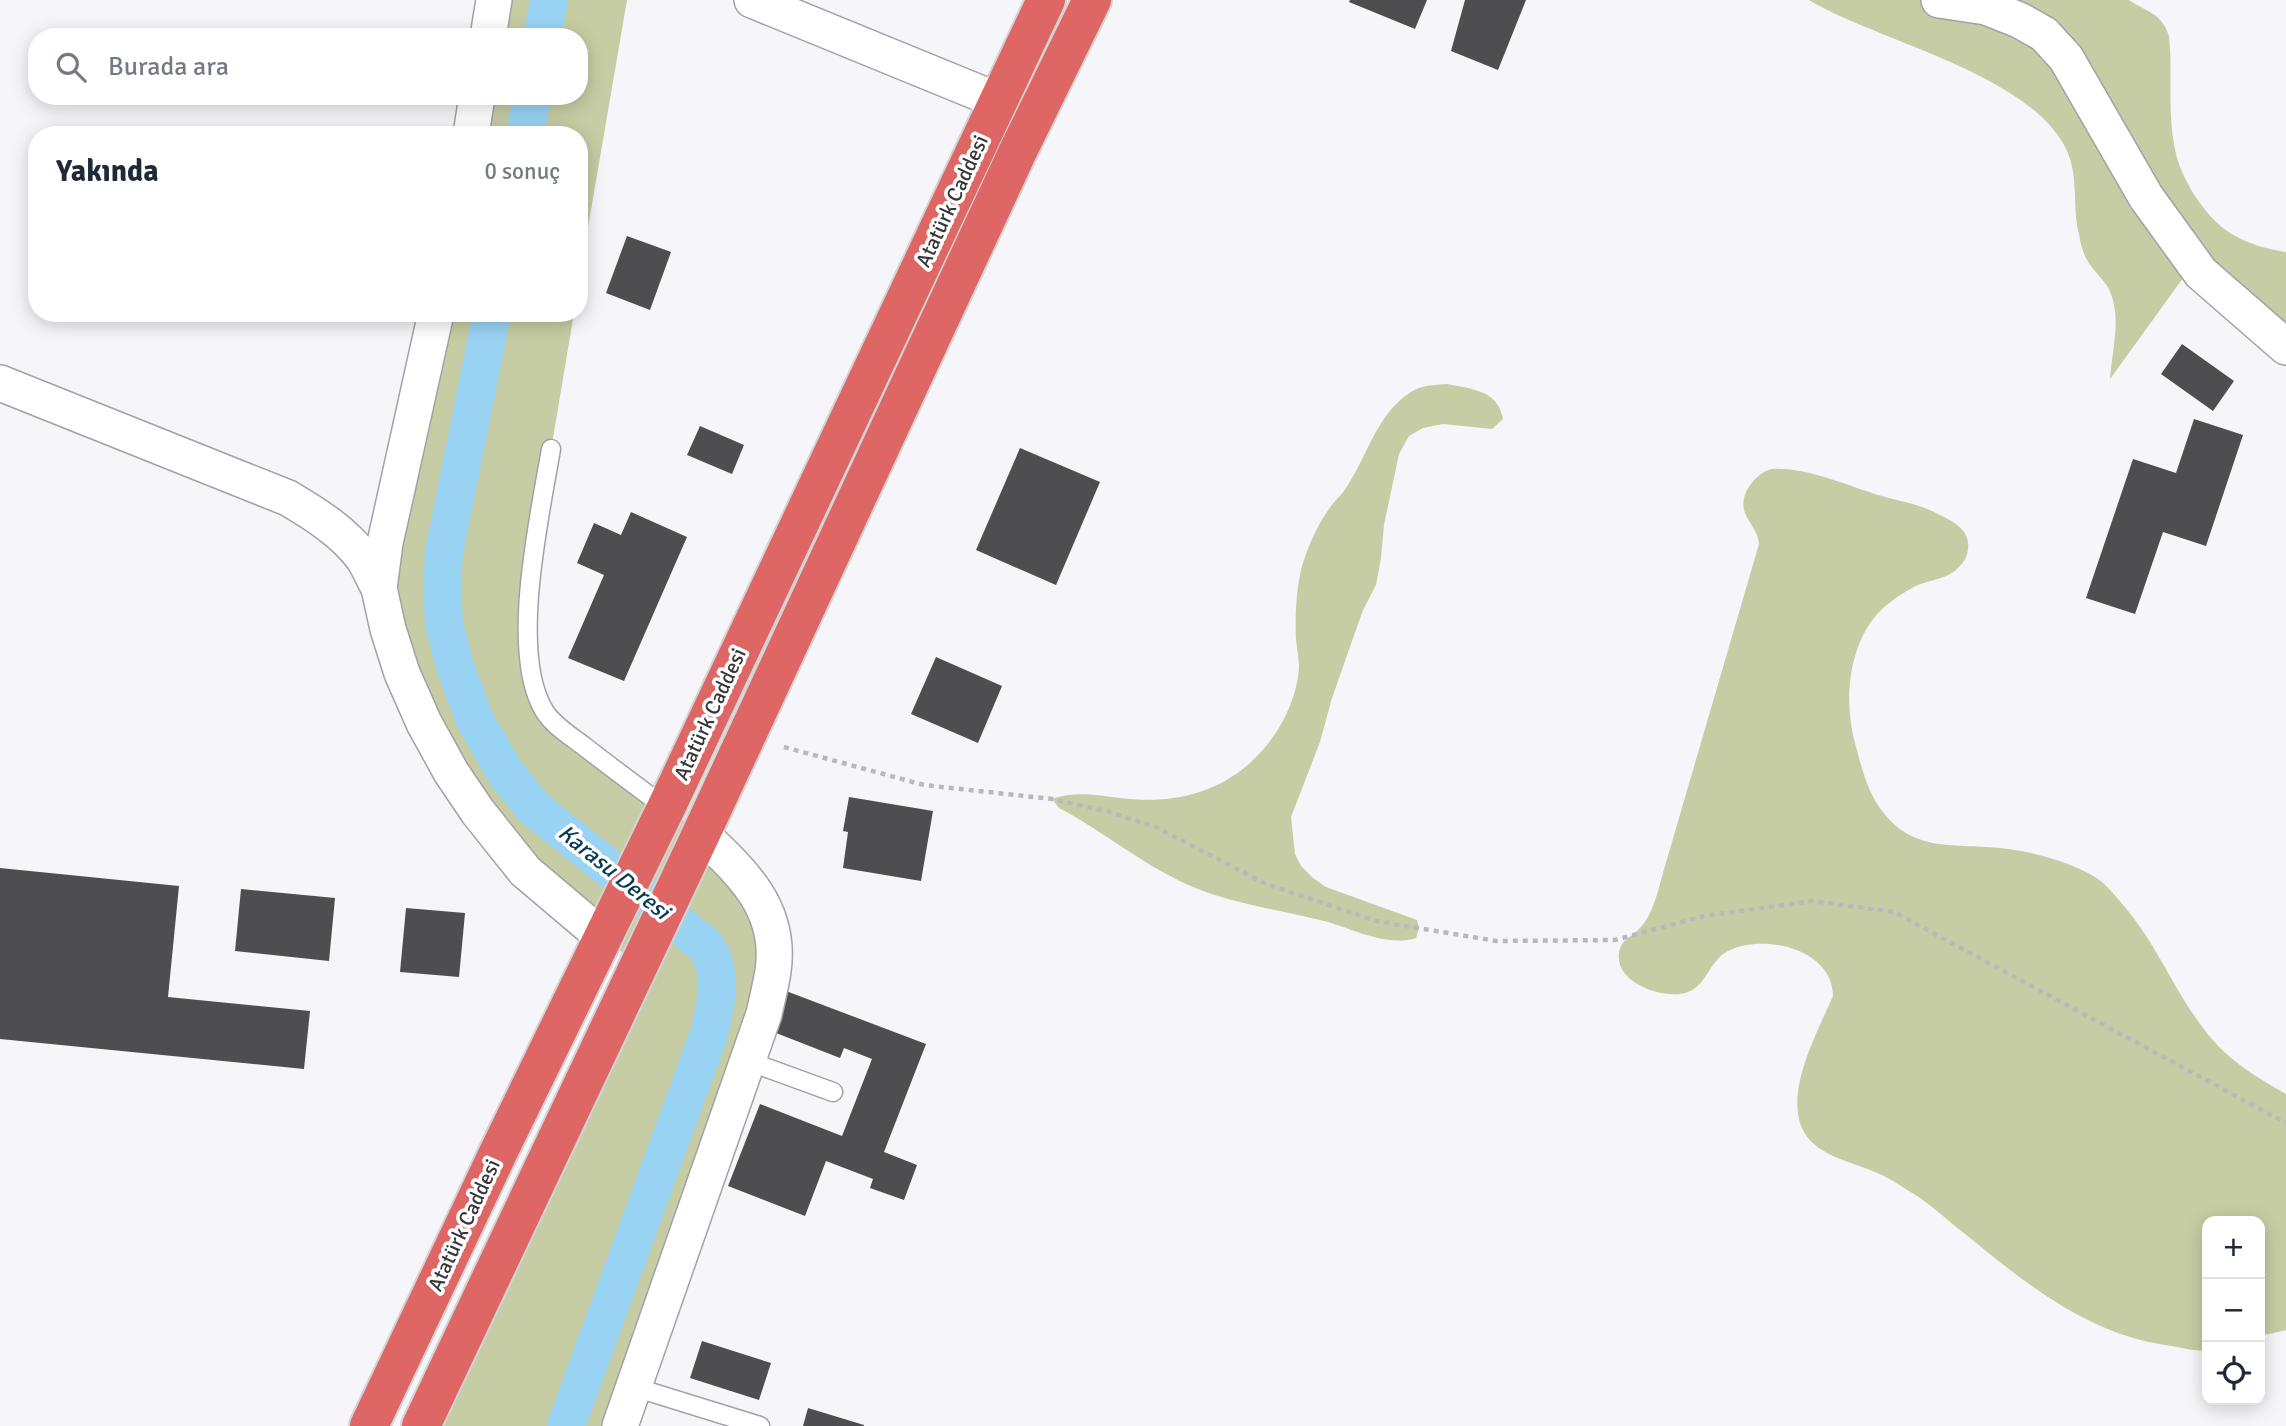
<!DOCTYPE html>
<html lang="tr">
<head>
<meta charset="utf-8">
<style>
	:root { --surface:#fff; --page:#f2f2f3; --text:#1f2937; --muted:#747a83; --line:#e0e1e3 }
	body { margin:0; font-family:Signika,sans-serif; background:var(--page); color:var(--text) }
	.controls { position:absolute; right:21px; bottom:21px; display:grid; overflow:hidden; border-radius:14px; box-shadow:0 4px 18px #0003 }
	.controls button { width:63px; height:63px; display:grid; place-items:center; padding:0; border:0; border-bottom:2px solid var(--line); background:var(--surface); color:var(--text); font:35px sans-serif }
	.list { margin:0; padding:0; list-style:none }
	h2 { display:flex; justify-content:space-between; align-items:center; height:91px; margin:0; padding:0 28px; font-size:30px }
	h2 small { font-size:23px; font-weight:400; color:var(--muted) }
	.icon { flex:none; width:38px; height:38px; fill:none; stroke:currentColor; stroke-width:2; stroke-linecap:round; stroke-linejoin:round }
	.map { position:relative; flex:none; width:2286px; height:1426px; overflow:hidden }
	.search { position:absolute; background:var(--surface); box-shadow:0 4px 18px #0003; left:28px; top:28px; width:560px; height:77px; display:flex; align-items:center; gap:18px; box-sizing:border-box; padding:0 24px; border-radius:28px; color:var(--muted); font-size:26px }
	.panel { position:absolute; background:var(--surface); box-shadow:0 4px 18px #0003; left:28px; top:126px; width:560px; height:196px; border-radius:28px }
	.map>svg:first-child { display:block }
	.green { fill:#c6cda4 }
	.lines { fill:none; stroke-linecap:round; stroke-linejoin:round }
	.canal { stroke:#9ad4f5; stroke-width:38 }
	.building { fill:#4e4e51 }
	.lane-casing { stroke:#a2a2a5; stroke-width:21 }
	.street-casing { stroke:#a2a2a5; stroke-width:38 }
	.highway-casing { stroke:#d3d3d3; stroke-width:42 }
	.path { stroke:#b9b8bb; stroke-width:4.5; stroke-dasharray:5 5; stroke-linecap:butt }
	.lane { stroke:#fff; stroke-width:18 }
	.street { stroke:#fff; stroke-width:35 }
	.highway { stroke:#de6766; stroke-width:38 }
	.labels { text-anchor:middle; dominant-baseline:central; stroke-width:7; stroke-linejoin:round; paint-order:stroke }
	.street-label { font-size:21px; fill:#373738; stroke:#fff }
	.water-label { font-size:23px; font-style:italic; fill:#083a51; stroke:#fff }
</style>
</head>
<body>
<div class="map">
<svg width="2286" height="1426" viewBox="0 0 2286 1426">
	<rect width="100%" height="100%" fill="#f6f5f9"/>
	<g class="green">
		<polygon points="494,0 627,0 579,280 579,135 471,135 477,96 579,96 579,37 488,37"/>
		<path d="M1809,0H2129C2148,13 2161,12 2169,36C2173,73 2167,112 2175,149C2180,178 2205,217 2230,233C2248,244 2266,249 2286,252V347L2194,263L2110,379C2112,352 2121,320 2111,294C2107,281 2093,272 2087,260C2083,253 2080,242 2079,234C2072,207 2079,178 2067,151C2032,74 1879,42 1809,0Z"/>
		<polygon points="436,313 574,313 539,522 530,591 537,697 621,775 701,834 772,932 620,1426 421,1426 639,966 603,937 424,723 385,543"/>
		<path d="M1447,384C1472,389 1498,390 1503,419L1492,429L1443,424L1423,428L1409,436L1399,454L1384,525L1381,558L1376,585L1363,610L1332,698L1320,742L1291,817L1295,854L1301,866L1313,878L1326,887L1417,920L1419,928L1416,938C1387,947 1355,930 1328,922C1283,910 1236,905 1193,887C1145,867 1105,832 1059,808L1052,799C1075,791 1096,795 1120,798C1167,804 1212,796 1249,764C1276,740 1297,703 1299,667C1299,658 1297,649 1296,640C1295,615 1296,590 1302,566C1308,546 1317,526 1329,509C1334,501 1341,496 1346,488C1367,457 1377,413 1411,392C1421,385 1434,385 1447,384Z"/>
		<path d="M1771,469C1806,467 1843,484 1875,494C1894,500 1915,503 1932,511C1942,516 1957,522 1964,532C1971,542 1969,557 1960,566C1947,581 1927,579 1912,588C1898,596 1884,605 1874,618C1847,652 1844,706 1856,747C1861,765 1866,785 1876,802C1908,854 1951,843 2000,848C2031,851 2072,862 2098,879C2108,886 2116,897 2124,906C2157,945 2173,988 2203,1028C2226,1059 2253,1075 2286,1094V1330L2260,1336V1221H2207V1351C2193,1351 2179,1347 2165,1345C2084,1333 2022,1280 1960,1230C1945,1218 1930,1204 1914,1194C1902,1187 1890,1178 1877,1173C1854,1162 1818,1157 1804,1132C1783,1094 1817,1033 1833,996C1833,949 1764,933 1728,951C1709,961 1707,985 1688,992C1665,1001 1614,983 1619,953C1621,940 1630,938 1638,930C1654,916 1659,885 1665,866L1759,544C1758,531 1750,525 1745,513C1738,495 1755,474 1771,469Z"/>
	</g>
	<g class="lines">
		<g class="canal">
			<polyline points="542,37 549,0"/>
			<polyline points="525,135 532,96"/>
			<path d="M492,313L444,552L442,590L444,623L454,663L474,718L505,772L534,808L706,946C724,974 716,1003 709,1034L566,1426"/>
		</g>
	</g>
	<g class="building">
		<polygon points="1350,0 1427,0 1415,29 1349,2"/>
		<polygon points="1465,0 1526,0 1498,70 1451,51"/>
		<polygon points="627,236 671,252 650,310 606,293"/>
		<polygon points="2182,344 2234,381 2213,411 2161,374"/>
		<polygon points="2194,419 2243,435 2206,546 2163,532 2135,614 2086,598 2133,459 2176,473"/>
		<polygon points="700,426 744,445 732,474 687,455"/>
		<polygon points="1020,448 1100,482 1056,585 976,550"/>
		<polygon points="631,512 687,537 624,681 568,658 604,575 577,563 594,523 621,535"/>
		<polygon points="936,657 1002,686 978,743 911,714"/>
		<polygon points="849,797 933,811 921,881 843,868 848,832 843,831"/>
		<polygon points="0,868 179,886 168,997 310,1011 304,1069 0,1039"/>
		<polygon points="241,889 335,898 329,961 235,951"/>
		<polygon points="406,908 465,913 459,977 400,972"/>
		<polygon points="786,991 926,1044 884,1152 917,1165 904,1200 870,1188 873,1179 826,1161 805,1216 728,1186 760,1104 842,1136 872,1059 844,1048 840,1058 771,1031"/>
		<polygon points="702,1341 771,1363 759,1400 690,1378"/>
		<polygon points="808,1408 864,1425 864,1426 803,1426"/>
	</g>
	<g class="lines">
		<defs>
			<g id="lane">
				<path d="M551,449C540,515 508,654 545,712C554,726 572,737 585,747C612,768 639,788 666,808"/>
				<polyline points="748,1061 833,1092"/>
				<polyline points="634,1387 760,1426"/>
			</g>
			<g id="street">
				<polyline points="752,0 999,101"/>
				<polyline points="1939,0 1986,7 2019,20 2044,34 2066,58 2146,197 2201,273 2286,347"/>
				<polyline points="488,37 494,0"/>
				<polyline points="471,135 477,96"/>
				<polyline points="436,313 385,543 379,588 388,629 402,673 424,723 451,772 478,812 525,871 603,937"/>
				<path d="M0,383L288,498C315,514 344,532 363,558C369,567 374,579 379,588"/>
				<path d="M620,1426L764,1014C767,1000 771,985 773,971C782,909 742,872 701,834"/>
			</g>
			<g id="highway">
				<polyline points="369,1426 499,1151 666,808 1046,0"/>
				<polyline points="421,1426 701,834 1018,151 1092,0"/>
			</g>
		</defs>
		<use href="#lane" class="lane-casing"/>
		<use href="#street" class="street-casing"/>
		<use href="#highway" class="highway-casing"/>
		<polyline class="path" points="784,747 924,785 1052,799 1110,812 1158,828 1264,883 1376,921 1496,941 1615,940 1704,916 1813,901 1894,912 2286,1123"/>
		<use href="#lane" class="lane"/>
		<use href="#street" class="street"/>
		<use href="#highway" class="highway"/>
	</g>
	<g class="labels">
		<g class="street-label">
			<text transform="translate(952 201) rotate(-65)">Atatürk Caddesi</text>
			<text transform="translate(710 714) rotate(-65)">Atatürk Caddesi</text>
			<text transform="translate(464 1225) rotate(-65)">Atatürk Caddesi</text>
		</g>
		<g class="water-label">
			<text transform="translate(614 872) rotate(39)">Karasu Deresi</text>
		</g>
	</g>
</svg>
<div class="controls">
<button>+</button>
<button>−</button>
<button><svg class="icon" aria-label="locate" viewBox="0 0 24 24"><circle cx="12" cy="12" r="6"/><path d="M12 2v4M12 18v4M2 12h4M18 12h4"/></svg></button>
</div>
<div class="search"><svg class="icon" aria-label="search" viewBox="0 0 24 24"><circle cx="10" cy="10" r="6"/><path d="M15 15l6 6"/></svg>Burada ara</div>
<section class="panel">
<h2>Yakında<small>0 sonuç</small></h2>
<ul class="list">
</ul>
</section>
</div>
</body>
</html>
